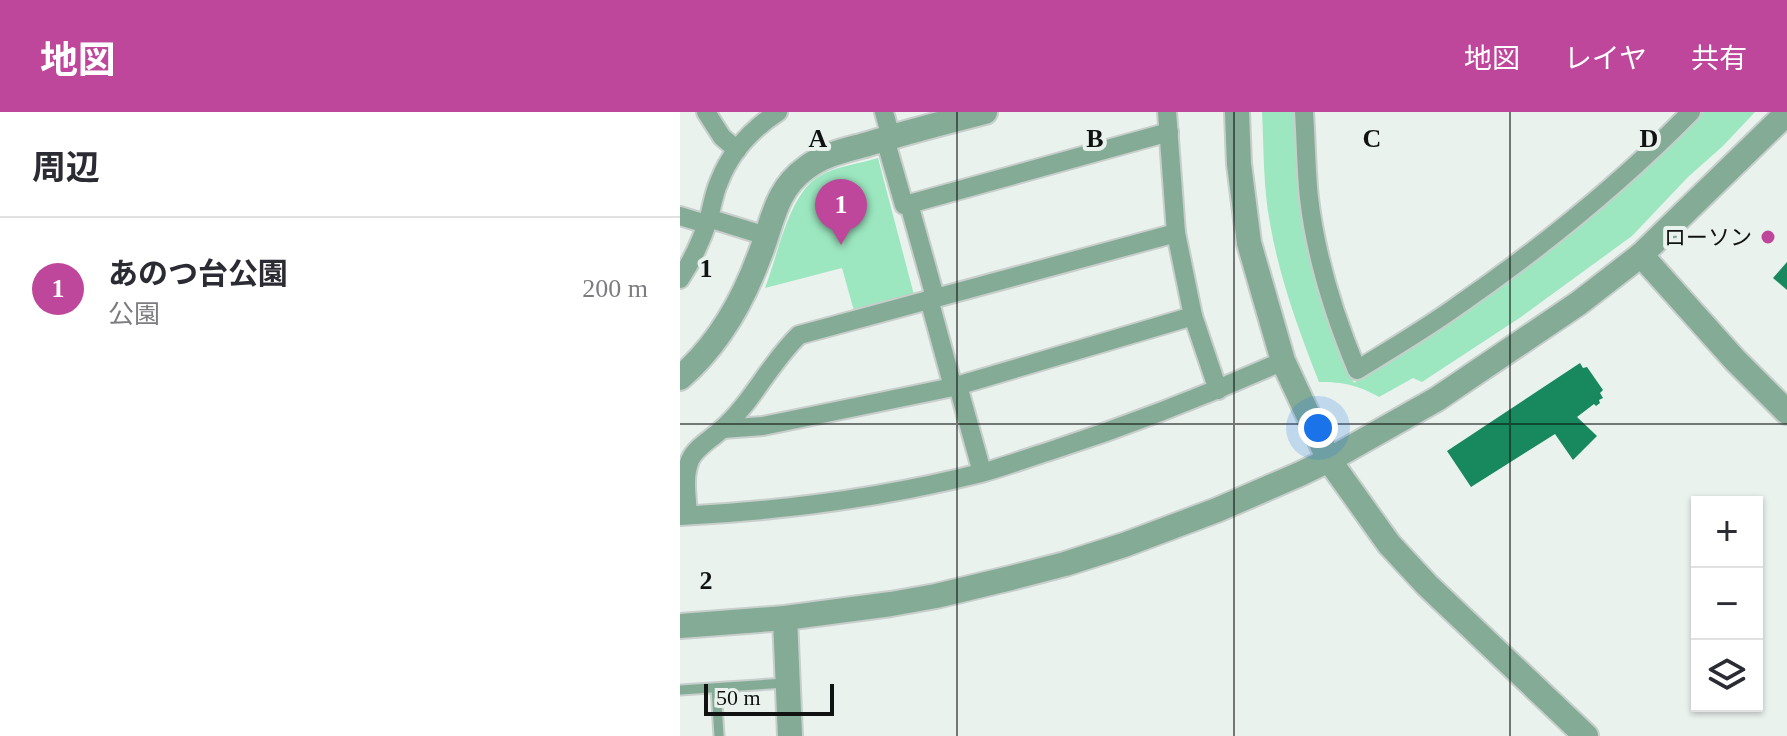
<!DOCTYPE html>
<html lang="ja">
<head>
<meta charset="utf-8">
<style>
	:root { --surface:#fff; --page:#f7f7f7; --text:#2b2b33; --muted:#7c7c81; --line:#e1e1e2; --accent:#be469b }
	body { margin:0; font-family:"Times New Roman","Noto Sans JP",serif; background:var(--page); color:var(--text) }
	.controls { position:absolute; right:24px; bottom:24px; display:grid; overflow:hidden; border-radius:0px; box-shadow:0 2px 6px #0004 }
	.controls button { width:72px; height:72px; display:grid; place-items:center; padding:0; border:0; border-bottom:2px solid var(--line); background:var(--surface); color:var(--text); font:40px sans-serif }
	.scale { position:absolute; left:24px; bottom:20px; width:130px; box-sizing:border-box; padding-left:8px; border:4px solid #101312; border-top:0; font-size:22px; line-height:28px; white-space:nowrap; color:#101312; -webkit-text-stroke:6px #eaf2ee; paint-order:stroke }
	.you { position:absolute; left:638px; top:316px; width:28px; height:28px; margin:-20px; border:6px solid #fff; border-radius:50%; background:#1a73e8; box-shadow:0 0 0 12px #1a73e833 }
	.badge { display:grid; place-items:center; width:52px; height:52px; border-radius:50%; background:var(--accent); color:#fff; font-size:26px; font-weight:700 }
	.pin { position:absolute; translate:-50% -66px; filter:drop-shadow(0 2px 4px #0008) }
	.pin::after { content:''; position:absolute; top:42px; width:28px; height:24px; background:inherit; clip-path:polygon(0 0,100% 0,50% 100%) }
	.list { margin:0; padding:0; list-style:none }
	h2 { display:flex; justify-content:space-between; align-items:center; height:104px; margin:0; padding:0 32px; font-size:34px }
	h2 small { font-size:26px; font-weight:400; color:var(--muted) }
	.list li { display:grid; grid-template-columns:52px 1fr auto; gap:24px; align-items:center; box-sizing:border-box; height:144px; padding:0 32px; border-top:2px solid var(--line) }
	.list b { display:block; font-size:30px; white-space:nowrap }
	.list p { margin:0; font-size:26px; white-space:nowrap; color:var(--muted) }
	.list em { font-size:26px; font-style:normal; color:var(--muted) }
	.icon { flex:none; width:44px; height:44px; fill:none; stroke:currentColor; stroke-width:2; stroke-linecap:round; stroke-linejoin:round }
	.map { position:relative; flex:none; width:1107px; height:624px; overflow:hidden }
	header { display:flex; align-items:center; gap:48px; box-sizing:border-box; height:112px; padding:0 40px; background:var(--accent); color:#fff }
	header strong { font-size:38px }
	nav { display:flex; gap:44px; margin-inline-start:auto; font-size:28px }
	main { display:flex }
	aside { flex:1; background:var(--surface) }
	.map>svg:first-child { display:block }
	.green { fill:#9ce7c0 }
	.building { fill:#18895e }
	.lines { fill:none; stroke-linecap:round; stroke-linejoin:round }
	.service-casing { stroke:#c7cecb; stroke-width:13 }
	.minor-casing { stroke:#c7cecb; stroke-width:22 }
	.tertiary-casing { stroke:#c7cecb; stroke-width:28 }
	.service { stroke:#83ab95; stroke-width:9 }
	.minor { stroke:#83ab95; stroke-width:18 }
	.tertiary { stroke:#83ab95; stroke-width:24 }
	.grid { fill:none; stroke:#101312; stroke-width:2; stroke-opacity:0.55 }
	.poi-dot { fill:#be469b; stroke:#eaf2ee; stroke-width:3 }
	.labels { text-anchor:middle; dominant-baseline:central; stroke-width:8; stroke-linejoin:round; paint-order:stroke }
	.poi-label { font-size:22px; fill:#101312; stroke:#eaf2ee; text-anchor:end }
	.grid-label { font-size:26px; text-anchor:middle; font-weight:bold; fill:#101312; stroke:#eaf2ee; stroke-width:8; stroke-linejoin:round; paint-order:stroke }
</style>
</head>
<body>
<header>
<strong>地図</strong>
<nav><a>地図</a><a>レイヤ</a><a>共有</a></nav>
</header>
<main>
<aside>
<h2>周辺<small></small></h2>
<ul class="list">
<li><span class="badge">1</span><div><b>あのつ台公園</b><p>公園</p></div><em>200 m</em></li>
</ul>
</aside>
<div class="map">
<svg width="1107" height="624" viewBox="0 0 1107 624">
	<rect width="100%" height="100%" fill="#eaf2ee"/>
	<g class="green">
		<path d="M582,0H614C617,35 617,71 622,105C631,163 652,217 674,271L916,100L1023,0H1075L1043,34L1008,65L952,124L841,205L742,270L733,266L699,285C678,273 663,270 639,270C619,219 599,165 590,111C583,75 584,37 582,0Z"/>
		<path d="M198,46L234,183L174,199L162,156L85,176C98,143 108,84 138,65C155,54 179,52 198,46Z"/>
	</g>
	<g class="building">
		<polygon points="1107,150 1107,178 1093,166"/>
		<polygon points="900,251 903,256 907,255 923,278 920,281 923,286 919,288 920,291 916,294 914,292 897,305 917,324 893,348 875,322 791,375 767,339"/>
	</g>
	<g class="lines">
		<defs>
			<g id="service">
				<polyline points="36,576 39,624"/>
				<polyline points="0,578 106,571"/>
			</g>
			<g id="minor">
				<polyline points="26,0 42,25 57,38"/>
				<polyline points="204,0 211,25"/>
				<polyline points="487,0 496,121 513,204 538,278"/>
				<path d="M624,0C626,29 626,58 629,86C636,146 654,203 677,258C711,237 747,216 780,192C861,136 942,70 1011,0"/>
				<polyline points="205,27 224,93 229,92 255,185"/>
				<polyline points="229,92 489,20"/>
				<polyline points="0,104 26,112"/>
				<polyline points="28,106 86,124"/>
				<path d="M0,167C12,149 22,127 29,106C32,94 34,81 39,70C50,41 72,17 98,0"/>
				<polyline points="249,187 273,275"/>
				<polyline points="278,274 302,360"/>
				<polyline points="42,317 83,314 273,275 513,204"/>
				<path d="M8,403C7,385 3,365 10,348C16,335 30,328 41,318C72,291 89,252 119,223L496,121"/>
				<path d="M0,404C101,399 202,386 301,361C324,355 347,346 370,339C450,313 527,283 603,249"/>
			</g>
			<g id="tertiary">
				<polyline points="557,0 559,52 569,131 603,249 649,348 709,432 747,473 906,624"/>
				<polyline points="961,143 1055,248 1107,300"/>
				<path d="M0,266C37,234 62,191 79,145C93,111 94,79 126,56C144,42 167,38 188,32C227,20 266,10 305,0"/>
				<polyline points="105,506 110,624"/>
				<polyline points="0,514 105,506 211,492 256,484 331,466 385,452 444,433 537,398 620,362 649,348 757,287 899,191 961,143 1107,1"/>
			</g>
		</defs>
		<use href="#service" class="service-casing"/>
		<use href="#minor" class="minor-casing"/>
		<use href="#tertiary" class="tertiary-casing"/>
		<use href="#service" class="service"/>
		<use href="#minor" class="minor"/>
		<use href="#tertiary" class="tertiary"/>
	</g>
	<path class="grid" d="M277,0V624M554,0V624M830,0V624M0,312H1107"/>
	<circle class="poi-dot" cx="1088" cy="125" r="8"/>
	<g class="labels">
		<g class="poi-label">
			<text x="1072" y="125">ローソン</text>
		</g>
	</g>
	<g class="grid-label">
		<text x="138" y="35">A</text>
		<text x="415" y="35">B</text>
		<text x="692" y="35">C</text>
		<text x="969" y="35">D</text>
		<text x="26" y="165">1</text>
		<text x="26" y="477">2</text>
	</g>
</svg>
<div class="controls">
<button>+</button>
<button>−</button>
<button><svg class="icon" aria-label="layers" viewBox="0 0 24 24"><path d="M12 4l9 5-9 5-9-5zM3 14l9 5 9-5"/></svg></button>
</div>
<div class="scale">50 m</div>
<div class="you"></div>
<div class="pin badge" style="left:161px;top:133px">1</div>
</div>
</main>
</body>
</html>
